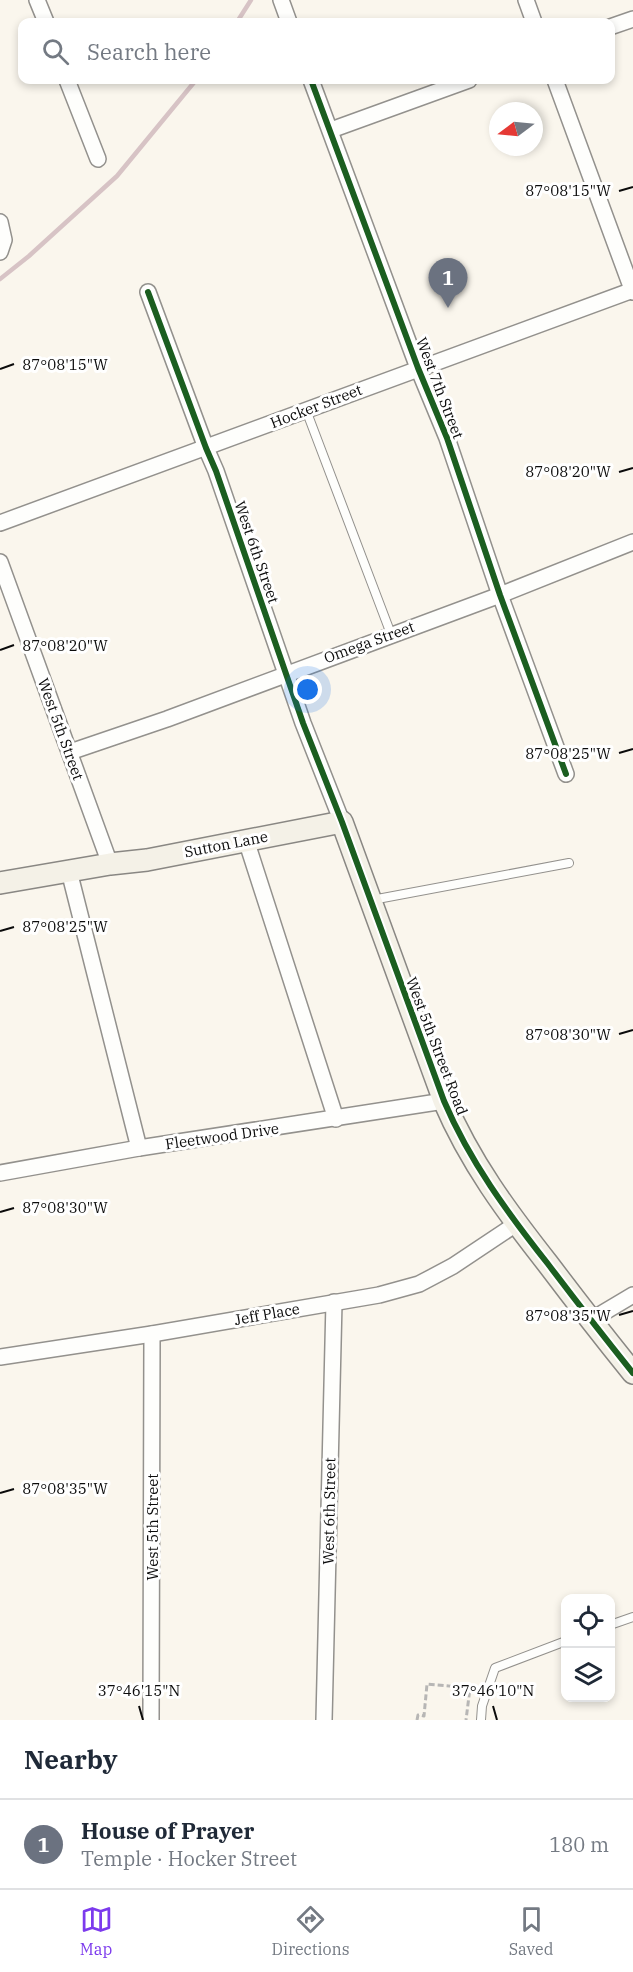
<!DOCTYPE html>
<html lang="en">
<head>
<meta charset="utf-8">
<style>
	:root { --surface:#fff; --page:#f2f2f3; --text:#1f2937; --muted:#747a83; --line:#e0e1e3; --accent:#7c3aed }
	body { margin:0; font-family:"IBM Plex Serif",serif; background:var(--page); color:var(--text) }
	.controls { position:absolute; right:18px; bottom:18px; display:grid; overflow:hidden; border-radius:12px; box-shadow:0 3px 9px #0003 }
	.controls button { width:54px; height:54px; display:grid; place-items:center; padding:0; border:0; border-bottom:2px solid var(--line); background:var(--surface); color:var(--text); font:30px sans-serif }
	.compass { position:absolute; left:489px; top:102px; width:54px; height:54px; border-radius:50%; background:var(--surface); box-shadow:0 3px 9px #0003; rotate:254deg }
	.you { position:absolute; left:308px; top:690px; width:21px; height:21px; margin:-15px; border:4px solid #fff; border-radius:50%; background:#1a73e8; box-shadow:0 0 0 9px #1a73e833 }
	.badge { display:grid; place-items:center; width:39px; height:39px; border-radius:50%; background:var(--accent); color:#fff; font-size:20px; font-weight:700 }
	.pin { position:absolute; translate:-50% -50px; filter:drop-shadow(0 2px 3px #0008) }
	.pin::after { content:''; position:absolute; top:32px; width:21px; height:18px; background:inherit; clip-path:polygon(0 0,100% 0,50% 100%) }
	.list { margin:0; padding:0; list-style:none }
	h2 { display:flex; justify-content:space-between; align-items:center; height:78px; margin:0; padding:0 24px; font-size:26px }
	h2 small { font-size:20px; font-weight:400; color:var(--muted) }
	.list li { display:grid; grid-template-columns:39px 1fr auto; gap:18px; align-items:center; box-sizing:border-box; height:90px; padding:0 24px; border-top:2px solid var(--line) }
	.list b { display:block; font-size:22px; white-space:nowrap }
	.list p { margin:0; font-size:20px; white-space:nowrap; color:var(--muted) }
	.list em { font-size:20px; font-style:normal; color:var(--muted) }
	.icon { flex:none; width:33px; height:33px; fill:none; stroke:currentColor; stroke-width:2; stroke-linecap:round; stroke-linejoin:round }
	.map { position:relative; flex:none; width:633px; height:1720px; overflow:hidden }
	.search { position:absolute; background:var(--surface); box-shadow:0 3px 9px #0003; left:18px; right:18px; top:18px; height:66px; display:flex; align-items:center; gap:15px; box-sizing:border-box; padding:0 21px; border-radius:12px; color:var(--muted); font-size:22px }
	.sheet { height:168px; background:var(--surface) }
	nav { display:flex; justify-content:space-around; align-items:center; box-sizing:border-box; height:84px; border-top:2px solid var(--line); background:var(--surface); font-size:16px; color:var(--muted) }
	nav a { display:grid; justify-items:center; gap:3px }
	nav .on { color:var(--accent) }
	.map>svg:first-child { display:block }
	.lines { fill:none; stroke-linecap:round; stroke-linejoin:round }
	.lane-casing { stroke:#93918d; stroke-width:10 }
	.street-casing { stroke:#93918d; stroke-width:18 }
	.secondary-casing { stroke:#898783; stroke-width:24 }
	.path { stroke:#b7b6b5; stroke-width:3; stroke-dasharray:6 3; stroke-linecap:butt }
	.lane { stroke:#fefefc; stroke-width:8 }
	.street { stroke:#fefefc; stroke-width:15 }
	.secondary { stroke:#f4f1e7; stroke-width:21 }
	.rail { stroke:#d7c3c5; stroke-width:4.5 }
	.cycleway-casing { stroke:#fff; stroke-width:10 }
	.cycleway { stroke:#1b5e20; stroke-width:6 }
	.ticks { fill:none; stroke:#0b0b0b; stroke-width:2 }
	.labels { text-anchor:middle; dominant-baseline:central; stroke-width:6; stroke-linejoin:round; paint-order:stroke }
	.street-label { font-size:15px; fill:#0b0b0b; stroke:#fff }
	.ticks-label { font-size:15px; text-anchor:middle; fill:#0b0b0b; stroke:#fff; stroke-width:6; stroke-linejoin:round; paint-order:stroke }
</style>
</head>
<body>
<div class="map">
<svg width="633" height="1720" viewBox="0 0 633 1720">
	<rect width="100%" height="100%" fill="#faf6ed"/>
	<g class="lines">
		<defs>
			<g id="lane">
				<polyline points="306,410 391,634"/>
				<polyline points="372,900 569,863"/>
				<polyline points="610,1625 633,1617"/>
				<polyline points="481,1720 482,1706 495,1668 566,1641"/>
			</g>
			<g id="street">
				<polyline points="37,0 46,22"/>
				<polyline points="281,0 289,22"/>
				<polyline points="526,0 534,22"/>
				<polyline points="610,27 633,19"/>
				<polyline points="67,80 98,159"/>
				<polyline points="311,80 418,368 447,438 500,595 566,774"/>
				<polyline points="555,80 633,292"/>
				<polyline points="331,130 469,80"/>
				<polyline points="0,222 4,240 0,252"/>
				<polyline points="148,292 206,448 216,471 303,723 342,822"/>
				<polyline points="0,523 633,290"/>
				<polyline points="0,562 110,864"/>
				<polyline points="70,752 167,719 500,595 633,542"/>
				<polyline points="246,840 336,1119"/>
				<polyline points="69,871 139,1148"/>
				<polyline points="0,1173 139,1148 444,1101"/>
				<polyline points="591,1320 633,1295"/>
				<polyline points="0,1357 152,1334 379,1295 419,1284 453,1266 516,1224"/>
				<polyline points="151,1720 152,1334"/>
				<polyline points="324,1720 334,1302"/>
			</g>
			<path id="secondary" d="M0,883L110,864L147,860L342,822L444,1101C470,1162 507,1212 548,1264C576,1301 604,1337 633,1373"/>
		</defs>
		<use href="#lane" class="lane-casing"/>
		<use href="#street" class="street-casing"/>
		<use href="#secondary" class="secondary-casing"/>
		<polyline class="path" points="417,1720 418,1715 424,1716 427,1684 470,1688 466,1720"/>
		<use href="#lane" class="lane"/>
		<use href="#street" class="street"/>
		<use href="#secondary" class="secondary"/>
		<g class="rail">
			<polyline points="237,22 251,0"/>
			<polyline points="0,279 29,256 117,176 196,80"/>
		</g>
		<defs>
			<g id="cycleway">
				<polyline points="311,80 418,368 447,438 500,595 566,774"/>
				<path d="M148,292L206,448L216,471L303,723L342,822L444,1101C470,1162 507,1212 548,1264C576,1301 604,1337 633,1373"/>
			</g>
		</defs>
		<use href="#cycleway" class="cycleway-casing"/>
		<use href="#cycleway" class="cycleway"/>
	</g>
	<path class="ticks" d="M619,191L633,187M0,369L14,364M619,472L633,468M0,650L14,645M619,753L633,749M0,931L14,927M619,1034L633,1030M0,1212L14,1208M619,1315L633,1311M0,1493L14,1489M139,1706L143,1720M493,1706L497,1720"/>
	<g class="labels">
		<g class="street-label">
			<text transform="translate(440 388) rotate(69)">West 7th Street</text>
			<text transform="translate(316 406) rotate(-21)">Hocker Street</text>
			<text transform="translate(257 552) rotate(71)">West 6th Street</text>
			<text transform="translate(369 642) rotate(-20)">Omega Street</text>
			<text transform="translate(61 729) rotate(70)">West 5th Street</text>
			<text transform="translate(226 844) rotate(-11)">Sutton Lane</text>
			<text transform="translate(437 1046) rotate(69)">West 5th Street Road</text>
			<text transform="translate(222 1136) rotate(-8)">Fleetwood Drive</text>
			<text transform="translate(267 1314) rotate(-10)">Jeff Place</text>
			<text transform="translate(329 1511) rotate(-89)">West 6th Street</text>
			<text transform="translate(152 1527) rotate(-90)">West 5th Street</text>
		</g>
	</g>
	<g class="ticks-label">
		<text x="568" y="196">87°08'15"W</text>
		<text x="65" y="370">87°08'15"W</text>
		<text x="568" y="477">87°08'20"W</text>
		<text x="65" y="651">87°08'20"W</text>
		<text x="568" y="759">87°08'25"W</text>
		<text x="65" y="932">87°08'25"W</text>
		<text x="568" y="1040">87°08'30"W</text>
		<text x="65" y="1213">87°08'30"W</text>
		<text x="568" y="1321">87°08'35"W</text>
		<text x="65" y="1494">87°08'35"W</text>
		<text x="139" y="1696">37°46'15"N</text>
		<text x="493" y="1696">37°46'10"N</text>
	</g>
</svg>
<div class="controls">
<button><svg class="icon" aria-label="locate" viewBox="0 0 24 24"><circle cx="12" cy="12" r="6"/><path d="M12 2v4M12 18v4M2 12h4M18 12h4"/></svg></button>
<button><svg class="icon" aria-label="layers" viewBox="0 0 24 24"><path d="M12 4l9 5-9 5-9-5zM3 14l9 5 9-5"/></svg></button>
</div>
<svg class="compass" viewBox="-18 -18 36 36"><path d="M0-13l5 13h-10z" fill="#e53935"/><path d="M0 13l5-13h-10z" fill="#747a83"/></svg>
<div class="you"></div>
<div class="pin badge" style="left:448px;top:308px;background:#6b7280">1</div>
<div class="search"><svg class="icon" aria-label="search" viewBox="0 0 24 24"><circle cx="10" cy="10" r="6"/><path d="M15 15l6 6"/></svg>Search here</div>
</div>
<section class="sheet">
<h2>Nearby<small></small></h2>
<ul class="list">
<li><span class="badge" style="background:#6b7280">1</span><div><b>House of Prayer</b><p>Temple · Hocker Street</p></div><em>180 m</em></li>
</ul>
</section>
<nav>
<a class="on"><svg class="icon" aria-label="map" viewBox="0 0 24 24"><path d="M3 6l6-2 6 2 6-2v14l-6 2-6-2-6 2zM9 4v14M15 6v14"/></svg>Map</a>
<a><svg class="icon" aria-label="directions" viewBox="0 0 24 24"><path d="M12 3l9 9-9 9-9-9zM9 14v-3h6M13 9l2 2-2 2"/></svg>Directions</a>
<a><svg class="icon" aria-label="saved" viewBox="0 0 24 24"><path d="M7 4h10v16l-5-4-5 4z"/></svg>Saved</a>
</nav>
</body>
</html>
